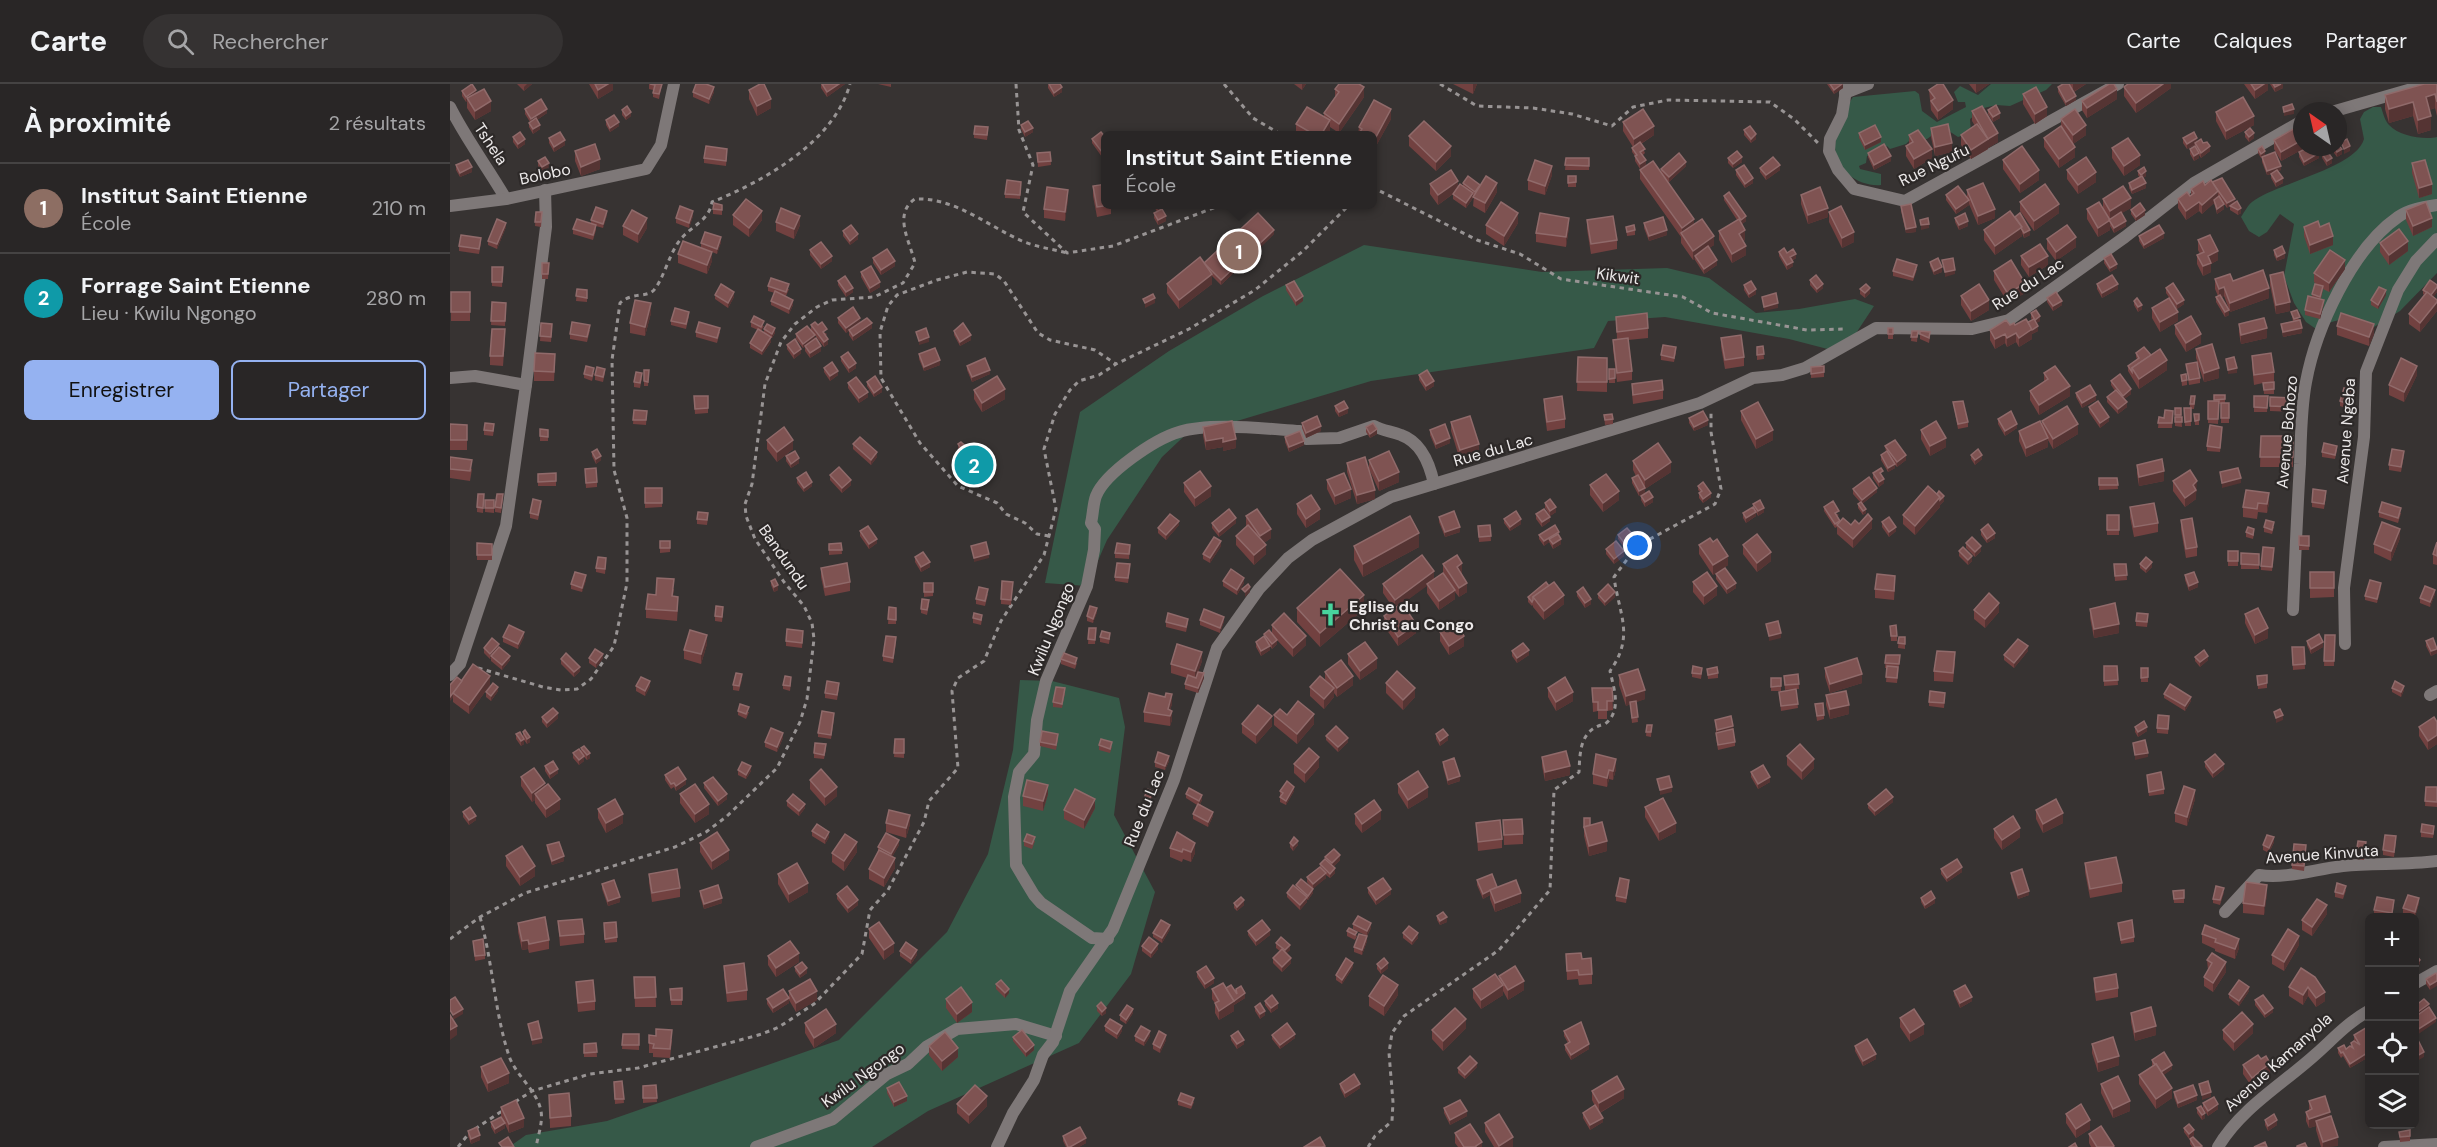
<!DOCTYPE html>
<html lang="fr">
<head>
<meta charset="utf-8">
<style>
	:root { --surface:#292626; --page:#353232; --text:#f1f3f6; --muted:#a5a5a7; --line:#454343; --accent:#95b2f1 }
	body { margin:0; font-family:"DM Sans",sans-serif; background:var(--page); color:var(--text) }
	.controls { position:absolute; right:18px; bottom:18px; display:grid; overflow:hidden; border-radius:9px; box-shadow:0 3px 15px #0003 }
	.controls button { width:54px; height:54px; display:grid; place-items:center; padding:0; border:0; border-bottom:2px solid var(--line); background:var(--surface); color:var(--text); font:30px sans-serif }
	.compass { position:absolute; left:1843px; top:18px; width:54px; height:54px; border-radius:50%; background:var(--surface); box-shadow:0 3px 15px #0003; rotate:326deg }
	.you { position:absolute; left:1188px; top:462px; width:21px; height:21px; margin:-15px; border:4px solid #fff; border-radius:50%; background:#1a73e8; box-shadow:0 0 0 9px #1a73e833 }
	.badge { display:grid; place-items:center; width:39px; height:39px; border-radius:50%; background:var(--accent); color:#fff; font-size:20px; font-weight:700 }
	.pin { position:absolute; translate:-50% -50%; border:3px solid #fff; box-shadow:0 2px 6px #0006 }
	.popup { position:absolute; left:651px; top:47px; width:276px; height:78px; box-sizing:border-box; display:grid; place-content:center; border-radius:9px; background:var(--surface); filter:drop-shadow(0 2px 4px #0005); font-size:20px; white-space:nowrap; color:var(--muted) }
	.popup b { font-size:22px; color:var(--text) }
	.popup::after { content:''; position:absolute; left:50%; top:100%; margin-left:-12px; border:12px solid transparent; border-top-color:var(--surface) }
	.list { margin:0; padding:0; list-style:none }
	h2 { display:flex; justify-content:space-between; align-items:center; height:78px; margin:0; padding:0 24px; font-size:26px }
	h2 small { font-size:20px; font-weight:400; color:var(--muted) }
	.list li { display:grid; grid-template-columns:39px 1fr auto; gap:18px; align-items:center; box-sizing:border-box; height:90px; padding:0 24px; border-top:2px solid var(--line) }
	.list b { display:block; font-size:22px; white-space:nowrap }
	.list p { margin:0; font-size:20px; white-space:nowrap; color:var(--muted) }
	.list em { font-size:20px; font-style:normal; color:var(--muted) }
	.actions { display:flex; gap:12px; padding:18px 24px }
	.actions a { flex:1; padding:14px 0; border:2px solid var(--accent); border-radius:9px; text-align:center; font-size:21px; color:var(--accent) }
	.actions .main { background:var(--accent); color:#111 }
	.icon { flex:none; width:33px; height:33px; fill:none; stroke:currentColor; stroke-width:2; stroke-linecap:round; stroke-linejoin:round }
	.map { position:relative; flex:none; width:1987px; height:1063px; overflow:hidden }
	header { display:flex; align-items:center; gap:36px; box-sizing:border-box; height:84px; padding:0 30px; background:var(--surface); border-bottom:2px solid var(--line) }
	header strong { font-size:28px }
	nav { display:flex; gap:33px; margin-inline-start:auto; font-size:21px }
	.search { width:420px; height:54px; background:var(--page); display:flex; align-items:center; gap:15px; box-sizing:border-box; padding:0 21px; border-radius:33px; color:var(--muted); font-size:22px }
	main { display:flex }
	aside { flex:1; background:var(--surface) }
	.map>svg:first-child { display:block }
	.green { fill:#365948 }
	.lines { fill:none; stroke-linecap:round; stroke-linejoin:round }
	.path { stroke:#989494; stroke-width:3; stroke-dasharray:4.5 4.5; stroke-linecap:butt }
	.street { stroke:#7e7878; stroke-width:12 }
	.wall { fill:#724140 }
	.shaded-wall { fill:#553433 }
	.building { fill:#7f5352; stroke:#906a6a; stroke-width:1.5 }
	.labels { text-anchor:middle; dominant-baseline:central; stroke-width:4.5; stroke-linejoin:round; paint-order:stroke }
	.street-label { font-size:16px; fill:#ece9e9; stroke:#2d2928 }
	.poi-label { font-size:16px; font-weight:bold; fill:#ece9e9; stroke:#2d2928; text-anchor:start }
</style>
</head>
<body>
<header>
<strong>Carte</strong>
<div class="search"><svg class="icon" aria-label="search" viewBox="0 0 24 24"><circle cx="10" cy="10" r="6"/><path d="M15 15l6 6"/></svg>Rechercher</div>
<nav><a>Carte</a><a>Calques</a><a>Partager</a></nav>
</header>
<main>
<aside>
<h2>À proximité<small>2 résultats</small></h2>
<ul class="list">
<li><span class="badge" style="background:#8d6e63">1</span><div><b>Institut Saint Etienne</b><p>École</p></div><em>210 m</em></li>
<li><span class="badge" style="background:#0f9aa8">2</span><div><b>Forrage Saint Etienne</b><p>Lieu · Kwilu Ngongo</p></div><em>280 m</em></li>
</ul>
<div class="actions"><a class="main">Enregistrer</a><a>Partager</a></div>
</aside>
<div class="map">
<svg width="1987" height="1063" viewBox="0 0 1987 1063">
	<rect width="100%" height="100%" fill="#373332"/>
	<g class="green">
		<path d="M1541,0H1602L1596,6L1560,22L1546,21L1534,24L1520,35L1521,49L1508,53L1499,47L1484,50L1477,55L1460,56L1456,60L1440,65L1437,62L1417,72L1416,79L1409,82L1410,85L1431,90V101C1410,103 1385,87 1385,63C1386,50 1395,24 1403,13L1465,7L1469,10L1472,27L1487,38L1516,23L1515,18H1508L1504,8L1510,2L1528,11Z"/>
		<path d="M1923,23H1931C1933,29 1935,37 1939,41C1949,52 1974,56 1987,53V189L1950,227L1924,243C1900,233 1888,233 1866,245L1856,238L1844,219L1834,192L1844,140L1830,130L1817,148L1809,153L1799,147L1791,133C1795,127 1798,121 1802,118C1827,99 1906,84 1914,55L1910,35L1914,28Z"/>
		<polygon points="914,161 1092,188 1217,184 1259,194 1306,229 1349,225 1405,215 1424,222 1393,269 1339,255 1215,233 1158,237 1144,264 921,297 777,340 745,342 712,373 657,456 637,502 595,499 630,328 719,267 813,212"/>
		<polygon points="570,596 602,597 669,614 675,643 664,731 705,808 681,890 629,959 478,1027 422,1063 59,1063 76,1051 157,1037 389,956 497,848 538,770 563,666"/>
	</g>
	<g class="lines">
		<g class="path">
			<polyline points="566,0 569,46 583,81 573,128 617,169 663,162 774,120"/>
			<polyline points="774,0 803,34 832,51"/>
			<polyline points="990,0 1027,22 1083,24 1122,30 1162,42 1183,23 1218,16 1320,18 1344,35 1368,59"/>
			<polyline points="922,103 1027,156 1070,170 1111,195 1233,213 1262,229 1357,246 1395,245"/>
			<polyline points="599,452 587,450 575,439 556,430 547,419 508,402 470,359 431,294 430,248 438,222 447,211 487,196 517,188 545,190 554,197 588,249 600,256 645,266 666,280"/>
			<path d="M28,584L93,603L111,606L127,605L141,595L164,562L177,499V434L164,386L162,276L170,219C182,208 196,214 204,206C214,194 219,170 230,156C241,142 259,137 262,118C314,97 384,58 400,0"/>
			<path d="M30,833C43,879 44,926 59,972C66,992 87,1006 91,1027C93,1038 88,1052 86,1063"/>
			<path d="M0,855L30,833L75,809L225,763L256,748L276,733L327,684L350,638L357,615L364,555L362,539L354,522L334,498L305,455L296,432L295,420L302,400L315,300L331,258L345,240L367,223L382,216L424,213L453,199L465,179C461,160 442,130 465,115C504,113 538,142 572,157C586,163 602,165 617,169"/>
			<polyline points="65,1018 82,1007 140,990 188,984 312,950 329,943 364,920 412,870 420,826 438,806 474,738 479,717 508,684 502,607 508,594 534,577 551,537 594,471 606,425 594,365 605,330 620,306 629,297 649,291 666,280 739,245 805,206 853,167 900,120"/>
			<polyline points="25,1045 55,1025"/>
			<polyline points="8,1063 20,1048"/>
			<path d="M918,1063L925,1052L942,1037L943,1018L939,969L942,949L954,932L1049,866L1100,806L1104,706L1129,688C1130,667 1130,645 1155,640C1172,627 1164,605 1160,587C1185,552 1169,531 1164,493L1187,462L1265,420L1271,405L1261,348V328"/>
		</g>
		<g class="street">
			<polyline points="1397,0 1392,31 1380,55 1379,67 1388,86 1404,105 1455,117 1668,0"/>
			<polyline points="1395,9 1418,0"/>
			<path d="M0,23C16,55 38,84 56,115"/>
			<polyline points="1885,27 1979,0"/>
			<polyline points="0,122 56,115 196,85 211,61 224,0"/>
			<polyline points="0,294 25,292 76,301 56,442 10,580 0,591"/>
			<polyline points="76,301 96,143 95,106"/>
			<path d="M1843,526C1845,478 1847,429 1850,380C1851,353 1851,324 1856,298C1866,244 1902,165 1948,133C1959,125 1974,123 1987,121"/>
			<polyline points="1895,560 1894,504 1914,353 1916,288 1948,206 1966,177 1987,155"/>
			<polyline points="1980,611 1987,607"/>
			<path d="M1775,828L1809,791C1837,795 1865,785 1893,782C1924,779 1956,781 1987,777"/>
			<path d="M658,855L642,854L591,819L584,811L566,781L564,713L569,688L584,670L587,636L596,597L637,502L644,466L645,445L641,439C643,431 643,420 646,412C655,389 705,355 729,348C760,338 817,345 850,347L856,355L889,354L924,342C933,347 941,347 951,351C971,358 980,381 984,400"/>
			<polyline points="1964,900 1987,887"/>
			<polyline points="306,1063 383,1035 437,990 458,980 476,963 507,945 566,940 606,952"/>
			<polyline points="547,1063 563,1029 584,996 593,971 603,958 620,907 663,845 724,696 767,564 809,505 838,474 862,456 941,413 1250,319 1303,294 1332,291 1355,284 1426,244 1522,245 1559,236 1675,153 1744,99 1852,37"/>
			<path d="M1768,1063C1791,1024 1833,1000 1866,970C1885,953 1897,939 1920,926"/>
			<polyline points="1934,1063 1987,1060"/>
		</g>
	</g>
	<g class="wall">
		<polygon points="67,0 82,0 74,7"/>
		<polygon points="139,0 163,0 163,6 148,15"/>
		<polygon points="199,0 212,0 209,15 203,13 203,6 199,5"/>
		<polygon points="371,0 395,0 377,13 371,4"/>
		<polygon points="428,0 441,0 441,3"/>
		<polygon points="598,0 612,8 604,13 598,4"/>
		<polygon points="844,0 856,0 852,6"/>
		<polygon points="1003,0 1027,0 1023,10"/>
		<polygon points="1377,0 1393,0 1393,4 1384,10"/>
		<polygon points="1519,0 1539,0 1526,9"/>
		<polygon points="1613,0 1636,0 1624,8 1626,16 1616,22 1608,8 1608,3"/>
		<polygon points="1721,0 1721,4 1686,29 1674,12 1674,3"/>
		<polygon points="1794,0 1818,0 1818,6 1805,15"/>
		<polygon points="1820,0 1833,0 1833,4 1825,8"/>
		<polygon points="1987,0 1987,32 1985,24 1979,26 1981,46 1968,50 1963,32 1939,39 1935,25 1935,11"/>
		<polygon points="885,5 914,13 889,49 880,43 880,46 877,51 849,51 846,50 846,40 874,33 874,29 885,13"/>
		<polygon points="299,6 321,24 307,32 299,15"/>
		<polygon points="1479,6 1503,25 1488,36 1481,26"/>
		<polygon points="12,7 26,9 41,27 25,36 17,24 17,17 16,18 12,12"/>
		<polygon points="243,8 264,8 259,20 243,13"/>
		<polygon points="1573,10 1597,32 1585,40 1573,20"/>
		<polygon points="1667,15 1637,34 1632,26 1632,17"/>
		<polygon points="75,25 97,29 87,36 90,45 83,50 79,43 79,39 80,38 75,30"/>
		<polygon points="172,26 181,32 176,36 172,31"/>
		<polygon points="1538,26 1550,34 1543,38 1538,30"/>
		<polygon points="1522,27 1548,58 1538,64 1538,63 1538,65 1521,75 1511,61 1511,51 1525,42 1522,37"/>
		<polygon points="1766,28 1804,41 1776,56 1766,37"/>
		<polygon points="941,35 926,62 922,60 922,51 908,51 909,43"/>
		<polygon points="1611,35 1636,51 1623,60 1625,73 1609,84 1594,63 1594,54 1611,42"/>
		<polygon points="156,36 169,42 160,48 156,41"/>
		<polygon points="1173,38 1204,51 1191,60 1195,69 1193,71 1196,81 1190,85 1185,77 1185,72 1182,68 1182,64 1183,63 1173,47"/>
		<polygon points="571,41 583,48 575,53 571,45"/>
		<polygon points="1481,44 1502,68 1485,72 1481,53"/>
		<polygon points="1294,46 1306,55 1301,59 1294,51"/>
		<polygon points="538,48 537,56 524,54 524,50"/>
		<polygon points="1795,48 1804,54 1799,58 1795,53"/>
		<polygon points="1409,49 1431,58 1415,66 1409,54"/>
		<polygon points="1459,51 1482,74 1464,85 1456,72 1456,62 1459,60"/>
		<polygon points="959,52 1001,72 986,87 959,62"/>
		<polygon points="63,53 75,60 68,65 63,58"/>
		<polygon points="99,54 115,61 104,68 99,59"/>
		<polygon points="656,54 656,70 652,73 642,59 642,55"/>
		<polygon points="1733,54 1747,57 1760,67 1751,74 1749,71 1749,74 1744,77 1740,70 1740,65 1745,63 1745,61 1737,65 1733,59"/>
		<polygon points="1824,56 1853,63 1853,65 1831,77 1824,65"/>
		<polygon points="1662,64 1690,81 1674,92 1662,74"/>
		<polygon points="1884,64 1892,70 1887,73 1884,69"/>
		<polygon points="1808,65 1831,86 1828,87 1833,99 1826,103 1821,94 1821,90 1817,91 1812,78 1812,74 1811,74 1808,69"/>
		<polygon points="125,67 150,85 131,92 125,77"/>
		<polygon points="600,68 601,81 588,83 587,69"/>
		<polygon points="1849,68 1869,74 1854,82 1849,73"/>
		<polygon points="1418,69 1441,77 1424,86 1418,73"/>
		<polygon points="277,70 276,82 254,79 254,74"/>
		<polygon points="1872,70 1882,79 1877,82 1872,74"/>
		<polygon points="1116,74 1139,74 1139,86 1115,86"/>
		<polygon points="1278,74 1292,78 1283,84 1278,79"/>
		<polygon points="1553,76 1589,96 1570,109 1553,85"/>
		<polygon points="88,77 99,83 92,88 88,82"/>
		<polygon points="1962,79 1982,110 1969,114 1962,89"/>
		<polygon points="6,81 22,88 10,93 6,86"/>
		<polygon points="1236,82 1219,98 1213,92 1244,140 1264,161 1259,164 1267,181 1254,190 1245,176 1245,175 1243,176 1231,159 1231,153 1190,95 1190,86 1211,89 1211,85"/>
		<polygon points="1310,84 1330,86 1316,96 1310,88"/>
		<polygon points="1286,86 1303,99 1295,104 1286,91"/>
		<polygon points="1617,86 1646,98 1628,110 1617,95"/>
		<polygon points="1688,87 1696,92 1693,94 1696,104 1682,110 1679,104 1679,99 1690,94 1688,91"/>
		<polygon points="1102,91 1095,111 1078,106 1078,96"/>
		<rect x="1118" y="92" width="8" height="11"/>
		<polygon points="571,98 570,115 555,114 555,110"/>
		<polygon points="1762,98 1785,118 1791,129 1788,131 1780,126 1780,122 1777,124 1770,114 1774,125 1767,130 1764,119 1752,130 1749,127 1736,136 1728,124 1728,115 1741,111 1741,105"/>
		<polygon points="1013,99 1030,101 1047,108 1035,129 1023,122 1024,112 1023,111 1023,114 1016,124 1003,115 1003,110 988,121 980,110 980,100 1008,103 1013,102"/>
		<polygon points="643,102 661,120 661,130 647,133 643,112"/>
		<polygon points="1517,106 1545,134 1528,141 1519,120 1519,121 1506,130 1496,116 1496,111 1517,114"/>
		<polygon points="1351,111 1378,133 1358,140 1351,120"/>
		<polygon points="1274,112 1296,137 1292,140 1295,156 1293,157 1296,171 1282,179 1269,156 1269,147 1287,136 1274,116"/>
		<polygon points="618,115 615,137 594,134 594,125"/>
		<polygon points="1653,115 1681,124 1671,129 1676,142 1664,149 1660,142 1660,146 1648,153 1637,135 1637,125 1653,124"/>
		<polygon points="1570,118 1609,129 1584,147 1570,127"/>
		<polygon points="703,120 719,120 712,125 716,137 708,141 704,134 704,129 707,128"/>
		<polygon points="272,121 272,131 263,130 263,125"/>
		<polygon points="1451,122 1466,148 1456,149 1451,127"/>
		<polygon points="1681,126 1695,131 1686,137 1681,130"/>
		<polygon points="1956,126 1982,143 1963,152 1956,136"/>
		<polygon points="86,128 92,128 91,143 85,142"/>
		<polygon points="1379,128 1404,158 1392,164 1379,138"/>
		<polygon points="157,131 153,144 146,142 146,146 143,156 123,150 123,145 141,140 141,136"/>
		<polygon points="283,131 312,136 299,153 283,141"/>
		<polygon points="243,132 239,144 226,139 226,134"/>
		<polygon points="1565,133 1580,151 1574,154 1572,149 1572,152 1545,171 1534,156 1534,146"/>
		<polygon points="1505,134 1518,142 1509,146 1505,138"/>
		<polygon points="1137,136 1167,156 1167,165 1141,170 1137,145"/>
		<polygon points="326,138 350,141 344,155 326,147"/>
		<polygon points="1068,139 1054,162 1036,150 1036,141"/>
		<polygon points="1194,139 1217,151 1199,157 1194,144"/>
		<polygon points="173,142 197,144 188,159 173,151"/>
		<polygon points="56,143 47,165 38,161 38,157"/>
		<polygon points="1119,143 1116,163 1086,158 1086,149"/>
		<polygon points="1176,143 1185,146 1185,151 1177,152"/>
		<polygon points="1854,143 1883,161 1860,170 1854,152"/>
		<polygon points="393,147 408,155 400,161 393,152"/>
		<polygon points="824,150 771,201 762,192 762,200 729,225 717,209 717,200 754,180"/>
		<polygon points="1689,152 1714,154 1694,165 1689,157"/>
		<polygon points="1597,155 1626,163 1606,177 1597,165"/>
		<polygon points="1748,156 1768,176 1761,180 1761,188 1753,192 1747,180 1747,171 1750,170 1748,166"/>
		<polygon points="271,158 267,170 262,168 262,177 257,190 228,179 228,170 251,164 251,159"/>
		<polygon points="31,159 29,170 9,167 9,162"/>
		<polygon points="1930,159 1958,167 1939,181 1930,168"/>
		<polygon points="360,166 382,177 371,185 360,171"/>
		<polygon points="1824,166 1835,174 1827,177 1824,171"/>
		<polygon points="1329,168 1337,169 1346,174 1342,177 1343,182 1337,186 1329,172"/>
		<polygon points="1571,172 1598,181 1579,193 1571,181"/>
		<polygon points="423,174 445,182 431,191 423,179"/>
		<polygon points="1654,174 1667,184 1660,188 1654,179"/>
		<polygon points="1480,178 1492,188 1484,191 1480,182"/>
		<polygon points="92,179 99,179 98,195 92,195"/>
		<polygon points="42,183 53,183 52,203 42,202"/>
		<polygon points="1467,185 1463,197 1443,192 1443,187"/>
		<polygon points="1895,185 1879,208 1873,205 1871,215 1874,220 1870,235 1855,231 1855,226 1867,201 1864,198 1864,189"/>
		<polygon points="1544,187 1575,209 1558,219 1544,196"/>
		<polygon points="411,188 430,203 420,209 411,193"/>
		<polygon points="1820,191 1840,227 1826,230 1820,201"/>
		<polygon points="1765,195 1783,197 1819,214 1780,228 1774,212 1772,213 1779,231 1775,233 1766,218 1766,213 1768,212 1765,205"/>
		<polygon points="1360,196 1373,204 1367,209 1360,201"/>
		<polygon points="388,197 403,208 396,213 388,201"/>
		<polygon points="1647,200 1668,205 1652,214 1647,205"/>
		<polygon points="836,201 853,217 846,222 836,206"/>
		<polygon points="1294,201 1306,210 1299,214 1294,206"/>
		<polygon points="1987,201 1987,208 1983,213 1987,216 1987,227 1970,248 1959,240 1959,230 1974,211 1973,210 1973,206"/>
		<polygon points="318,202 339,205 336,212 343,221 339,230 321,221 321,217 325,209 318,207"/>
		<polygon points="1716,204 1734,220 1727,225 1716,209"/>
		<polygon points="127,205 137,206 137,218 126,217"/>
		<polygon points="1410,205 1420,209 1415,214 1410,210"/>
		<rect x="1" y="208" width="19" height="29"/>
		<polygon points="265,211 284,213 278,224 265,215"/>
		<polygon points="1936,211 1928,225 1921,221 1921,216"/>
		<polygon points="1511,212 1539,226 1521,237 1511,221"/>
		<polygon points="1597,214 1612,221 1603,227 1597,218"/>
		<polygon points="1684,217 1692,225 1688,228 1684,221"/>
		<polygon points="42,218 56,219 55,242 41,241"/>
		<polygon points="1702,224 1728,237 1710,248 1702,234"/>
		<polygon points="1841,228 1850,236 1852,249 1833,253 1831,240 1843,237"/>
		<polygon points="201,229 195,252 180,249 180,239"/>
		<polygon points="1581,229 1590,237 1586,239 1588,247 1582,250 1582,255 1569,263 1566,258 1557,263 1555,259 1545,265 1540,256 1540,246 1578,238 1582,236 1581,234"/>
		<polygon points="239,232 236,245 221,241 221,237"/>
		<polygon points="1166,233 1198,244 1198,254 1178,256 1182,287 1182,296 1167,298 1163,265 1163,256 1167,255"/>
		<polygon points="388,234 410,239 422,244 403,257 399,251 399,247 396,249 388,239"/>
		<polygon points="301,238 314,242 311,247 314,248 314,245 325,249 322,254 321,254 321,258 312,271 300,264 300,259 308,246 301,243"/>
		<polygon points="91,239 102,240 101,258 90,257"/>
		<polygon points="1789,240 1817,254 1791,260 1789,249"/>
		<polygon points="361,241 377,250 376,251 378,260 374,263 361,246"/>
		<polygon points="1725,241 1751,259 1736,268 1725,250"/>
		<polygon points="1887,242 1924,250 1919,262 1887,251"/>
		<rect x="1438" y="244" width="5" height="11"/>
		<polygon points="140,246 137,258 120,255 120,250"/>
		<polygon points="504,247 521,256 510,262 504,251"/>
		<polygon points="1462,247 1468,247 1467,258 1461,257"/>
		<polygon points="246,248 270,248 267,259 246,253"/>
		<polygon points="346,250 365,255 371,267 360,274 355,267 355,263 353,264 346,255"/>
		<polygon points="1470,250 1480,253 1479,259 1470,255"/>
		<polygon points="1271,254 1294,273 1294,282 1275,285 1271,263"/>
		<polygon points="55,255 53,282 40,281 40,272"/>
		<polygon points="337,261 351,269 344,275 337,265"/>
		<polygon points="1313,262 1314,275 1307,276 1307,263"/>
		<polygon points="1746,265 1769,294 1754,298 1746,274"/>
		<polygon points="1226,268 1224,278 1211,276 1211,271"/>
		<polygon points="1686,269 1701,271 1717,286 1689,305 1678,287 1678,282 1687,275 1686,273"/>
		<polygon points="469,270 490,281 474,287 469,275"/>
		<polygon points="1802,272 1824,288 1824,298 1820,298 1824,298 1824,310 1814,310 1813,299 1804,301 1802,281"/>
		<polygon points="391,273 406,284 399,289 391,277"/>
		<polygon points="1128,273 1157,274 1157,308 1127,307"/>
		<polygon points="105,279 104,297 84,297 84,287"/>
		<polygon points="1736,280 1750,294 1750,299 1739,301"/>
		<polygon points="517,282 540,290 522,298 517,286"/>
		<polygon points="1361,283 1374,288 1374,293 1361,294"/>
		<polygon points="374,284 388,291 380,297 374,288"/>
		<rect x="1159" y="285" width="6" height="14"/>
		<polygon points="194,286 199,286 198,302 194,302"/>
		<polygon points="144,289 142,297 134,294 134,290"/>
		<polygon points="155,289 153,298 145,296 145,291"/>
		<polygon points="1594,289 1620,312 1589,331 1580,316 1580,307 1594,298"/>
		<polygon points="969,291 984,302 976,307 969,296"/>
		<polygon points="1731,291 1737,296 1737,301 1732,302"/>
		<polygon points="1967,291 1954,318 1939,311 1939,301"/>
		<polygon points="192,294 190,304 184,303 184,298"/>
		<polygon points="1661,297 1681,310 1674,315 1677,323 1668,330 1657,318 1657,313 1665,307 1661,301"/>
		<polygon points="417,298 432,308 424,313 417,302"/>
		<polygon points="398,299 418,313 409,319 398,304"/>
		<polygon points="1182,300 1213,306 1213,315 1183,320 1182,309"/>
		<polygon points="524,306 555,315 532,328 524,315"/>
		<polygon points="1626,309 1646,316 1632,324 1626,313"/>
		<polygon points="1764,311 1775,311 1775,319 1779,319 1779,339 1771,339 1771,320 1769,320 1768,340 1758,339 1758,317 1764,317"/>
		<polygon points="1903,311 1898,325 1890,322 1890,317"/>
		<polygon points="244,312 258,312 258,329 245,330"/>
		<polygon points="1804,312 1818,312 1817,328 1804,328"/>
		<polygon points="1820,313 1844,314 1844,328 1820,327"/>
		<polygon points="1094,315 1115,335 1115,344 1097,347 1094,324"/>
		<polygon points="1745,317 1744,325 1741,325 1741,342 1735,342 1734,324 1740,324 1740,320"/>
		<polygon points="1503,318 1518,338 1518,343 1508,345"/>
		<polygon points="885,322 898,329 889,333 885,327"/>
		<polygon points="1639,323 1659,337 1650,344 1639,328"/>
		<polygon points="1725,324 1731,324 1732,343 1725,342"/>
		<polygon points="184,326 197,327 196,341 183,340"/>
		<polygon points="1291,327 1323,356 1306,365 1291,336"/>
		<polygon points="1723,327 1722,344 1708,344 1709,333 1714,334"/>
		<polygon points="1744,330 1749,330 1749,341 1745,341"/>
		<polygon points="1154,331 1163,335 1163,340 1155,341"/>
		<polygon points="1239,334 1258,341 1244,347 1239,339"/>
		<polygon points="1548,335 1567,344 1555,352 1548,340"/>
		<polygon points="1592,337 1628,350 1603,365 1598,356 1598,363 1576,373 1569,357 1569,347 1592,341"/>
		<polygon points="1001,338 1029,370 1010,376 1001,347"/>
		<polygon points="852,339 871,347 856,354 852,344"/>
		<polygon points="0,340 17,341 17,366 0,366"/>
		<polygon points="753,343 786,364 773,367 773,363 756,366 753,352"/>
		<polygon points="916,343 927,350 920,354 916,348"/>
		<polygon points="44,345 43,352 34,351 34,346"/>
		<polygon points="90,345 98,346 98,357 90,357"/>
		<polygon points="980,346 1000,359 986,365 980,351"/>
		<polygon points="1471,346 1496,363 1480,372 1471,355"/>
		<polygon points="1772,348 1770,368 1757,367 1757,362"/>
		<polygon points="1811,352 1843,352 1843,383 1810,383"/>
		<polygon points="835,353 854,361 839,368 835,358"/>
		<polygon points="317,356 343,365 327,378 317,365"/>
		<polygon points="403,360 427,373 421,381 403,365"/>
		<polygon points="508,360 542,383 537,398 511,384 511,379 513,372 508,364"/>
		<polygon points="1435,362 1456,376 1447,383 1445,381 1445,384 1438,388 1431,376 1431,371 1436,368"/>
		<polygon points="1887,366 1885,375 1872,373 1872,368"/>
		<polygon points="142,368 151,376 146,380 142,372"/>
		<polygon points="1521,371 1532,375 1525,381 1521,375"/>
		<polygon points="1954,371 1951,388 1939,386 1939,381"/>
		<polygon points="336,372 349,379 341,384 336,377"/>
		<polygon points="0,373 22,385 20,397 0,394"/>
		<polygon points="919,376 949,398 929,407 919,385"/>
		<polygon points="1183,377 1221,388 1195,405 1194,402 1195,409 1189,412 1182,399 1182,394 1186,392 1183,386"/>
		<polygon points="897,379 925,415 907,420 897,388"/>
		<polygon points="1687,381 1714,397 1689,402 1687,390"/>
		<polygon points="106,389 106,402 88,402 88,390"/>
		<polygon points="135,389 147,398 147,403 136,404"/>
		<polygon points="1423,389 1433,392 1434,399 1429,403 1423,394"/>
		<polygon points="380,391 401,401 392,409 380,396"/>
		<polygon points="347,394 362,402 354,408 347,399"/>
		<polygon points="1649,394 1667,394 1668,405 1649,406"/>
		<polygon points="877,396 901,414 885,421 877,405"/>
		<polygon points="1723,397 1747,407 1746,408 1746,415 1735,423 1723,407"/>
		<polygon points="734,399 761,412 745,423 734,408"/>
		<polygon points="1140,401 1169,416 1153,428 1140,411"/>
		<polygon points="1248,402 1261,413 1253,419 1249,414 1249,409 1250,408 1248,406"/>
		<polygon points="1478,402 1494,417 1490,421 1490,423 1465,451 1453,440 1453,431"/>
		<polygon points="195,404 212,404 212,423 195,424"/>
		<polygon points="1403,405 1427,408 1412,420 1416,429 1413,431 1408,424 1408,420 1410,418 1403,410"/>
		<polygon points="1796,406 1819,419 1817,429 1808,428 1807,435 1793,433 1793,423"/>
		<polygon points="1191,412 1203,418 1195,423 1191,416"/>
		<polygon points="1876,412 1874,425 1862,423 1862,418"/>
		<polygon points="34,415 33,429 27,428 27,423"/>
		<polygon points="53,415 51,429 45,428 45,423"/>
		<polygon points="35,416 44,416 44,429 35,428"/>
		<polygon points="1095,419 1106,428 1100,432 1095,424"/>
		<polygon points="847,420 870,435 856,444 847,430"/>
		<polygon points="1303,420 1314,428 1308,432 1306,428 1306,432 1296,439 1293,434 1293,429 1303,424"/>
		<polygon points="91,422 88,436 80,434 80,429"/>
		<polygon points="1374,423 1389,431 1387,432 1390,438 1401,441 1409,440 1422,444 1403,464 1387,450 1387,443 1385,444 1374,427"/>
		<polygon points="1680,423 1708,439 1708,448 1684,453 1680,433"/>
		<polygon points="1929,428 1951,429 1948,439 1929,433"/>
		<polygon points="1086,430 1100,437 1092,443 1086,435"/>
		<rect x="1657" y="431" width="12" height="20"/>
		<polygon points="796,432 821,454 814,459 816,470 804,481 786,461 786,452 796,443"/>
		<polygon points="258,433 257,441 247,440 247,435"/>
		<polygon points="989,433 1010,448 995,453 989,438"/>
		<polygon points="1054,435 1071,440 1060,447 1054,439"/>
		<polygon points="1731,436 1747,463 1747,472 1736,474 1731,446"/>
		<polygon points="1432,438 1446,447 1439,453 1432,443"/>
		<polygon points="762,439 786,439 769,453 762,444"/>
		<polygon points="729,441 716,456 708,449 708,444"/>
		<polygon points="1040,441 1041,457 1029,458 1028,442"/>
		<polygon points="1814,443 1824,443 1822,450 1814,448"/>
		<polygon points="1531,446 1545,454 1537,459 1531,451"/>
		<polygon points="410,447 427,459 419,465 410,452"/>
		<polygon points="1796,448 1804,450 1803,455 1796,453"/>
		<polygon points="1089,451 1109,451 1111,460 1103,465 1099,458 1094,462 1089,455"/>
		<polygon points="1168,451 1184,457 1175,465 1168,455"/>
		<rect x="1849" y="452" width="10" height="14"/>
		<polygon points="1950,454 1941,477 1924,469 1924,460"/>
		<polygon points="210,457 220,457 220,468 210,469"/>
		<polygon points="1263,458 1278,481 1263,491 1249,470 1249,461"/>
		<polygon points="1987,458 1987,481 1983,480 1983,470"/>
		<polygon points="27,459 42,460 42,476 27,476"/>
		<polygon points="391,459 392,470 379,471 379,460"/>
		<polygon points="1516,459 1531,467 1525,473 1516,464"/>
		<polygon points="680,461 679,475 665,474 665,469"/>
		<polygon points="1293,461 1321,477 1307,488 1293,470"/>
		<polygon points="771,462 760,479 753,475 753,470"/>
		<polygon points="904,462 969,463 913,493 904,476"/>
		<polygon points="1156,465 1174,472 1164,480 1156,470"/>
		<polygon points="1509,467 1522,477 1518,481 1509,472"/>
		<rect x="1778" y="467" width="10" height="15"/>
		<polygon points="1824,468 1822,487 1811,486 1811,482"/>
		<polygon points="1791,469 1809,470 1809,485 1791,485"/>
		<polygon points="465,473 480,483 471,488 465,478"/>
		<polygon points="156,478 155,490 146,488 146,484"/>
		<polygon points="993,480 1012,489 1011,489 1017,508 1009,513 1005,508 1005,515 989,526 977,509 977,501 952,520 966,549 948,562 934,542 934,532 944,525 933,509 933,500 984,495 993,489"/>
		<polygon points="1664,480 1676,480 1677,496 1665,497"/>
		<polygon points="1690,480 1702,483 1696,489 1690,484"/>
		<polygon points="371,484 400,498 400,507 375,512 371,493"/>
		<polygon points="680,485 678,499 665,497 665,493"/>
		<polygon points="1860,488 1884,488 1884,513 1860,514"/>
		<polygon points="1266,490 1286,504 1277,510 1266,495"/>
		<polygon points="1735,491 1748,503 1739,507 1735,496"/>
		<polygon points="136,496 132,508 121,505 121,500"/>
		<polygon points="321,497 328,506 324,508 321,501"/>
		<polygon points="773,497 794,499 787,511 773,502"/>
		<polygon points="563,498 561,521 551,520 551,515"/>
		<polygon points="1243,498 1267,511 1254,521 1243,508"/>
		<polygon points="474,499 483,499 483,512 474,513"/>
		<polygon points="1445,501 1444,516 1425,514 1425,505"/>
		<polygon points="1931,504 1927,519 1915,516 1915,512"/>
		<polygon points="224,505 223,512 228,522 227,537 196,534 196,525 206,511"/>
		<polygon points="1127,508 1141,520 1135,524 1127,512"/>
		<polygon points="538,510 535,522 526,520 526,515"/>
		<polygon points="1148,510 1165,513 1155,522 1148,514"/>
		<polygon points="1985,510 1980,523 1970,519 1970,514"/>
		<polygon points="1078,513 1114,520 1094,536 1083,523 1083,521 1082,522 1078,518"/>
		<polygon points="479,521 477,531 471,529 471,525"/>
		<polygon points="439,523 446,524 446,540 438,540"/>
		<polygon points="847,524 914,525 870,563 847,538"/>
		<polygon points="1640,525 1669,549 1644,554 1640,534"/>
		<polygon points="1524,526 1549,528 1535,544 1524,535"/>
		<polygon points="273,528 272,538 265,537 265,532"/>
		<polygon points="647,528 643,539 637,537 637,532"/>
		<polygon points="1795,530 1818,554 1805,560 1795,539"/>
		<polygon points="523,534 532,535 531,541 523,539"/>
		<polygon points="1698,535 1697,543 1686,542 1686,537"/>
		<polygon points="750,536 774,537 770,549 750,541"/>
		<polygon points="716,538 738,539 736,548 716,543"/>
		<polygon points="822,541 856,561 843,573 827,556 827,560 822,565 820,562 820,566 811,572 806,563 806,558 814,553 814,550 822,549"/>
		<polygon points="1440,542 1447,552 1447,557 1441,557"/>
		<polygon points="639,544 646,544 645,560 638,560"/>
		<polygon points="990,548 1014,562 999,571 990,557"/>
		<polygon points="353,551 352,564 336,562 336,557"/>
		<polygon points="1875,551 1885,551 1884,582 1874,582"/>
		<polygon points="53,553 74,553 68,565 53,558"/>
		<polygon points="650,553 660,553 659,560 650,558"/>
		<polygon points="1449,553 1455,553 1455,565 1448,564"/>
		<polygon points="1857,557 1873,563 1861,570 1857,561"/>
		<polygon points="1976,557 1987,564 1987,569 1981,572 1976,562"/>
		<polygon points="446,558 443,579 433,577 433,572"/>
		<polygon points="257,560 251,580 234,575 234,566"/>
		<polygon points="49,563 60,576 52,586 41,577 41,574 40,575 34,569 34,564"/>
		<polygon points="1842,563 1854,563 1855,585 1843,586"/>
		<polygon points="1062,567 1079,571 1067,579 1062,572"/>
		<polygon points="1578,567 1564,584 1554,576 1554,571"/>
		<polygon points="898,570 927,584 910,596 898,580"/>
		<polygon points="1436,571 1450,571 1447,599 1436,598 1437,584 1435,584"/>
		<polygon points="1745,573 1758,576 1750,583 1745,577"/>
		<polygon points="139,574 153,574 146,584 139,579"/>
		<polygon points="111,575 130,587 124,593 111,580"/>
		<polygon points="611,575 627,579 625,585 611,580"/>
		<polygon points="752,577 748,588 754,594 748,609 735,605 735,600 737,594 721,589 721,580"/>
		<polygon points="1505,578 1503,598 1484,597 1484,587"/>
		<polygon points="1654,582 1667,582 1668,601 1654,602"/>
		<polygon points="1375,584 1412,599 1380,609 1375,593"/>
		<rect x="1691" y="584" width="7" height="14"/>
		<polygon points="1257,585 1268,589 1268,594 1258,595"/>
		<polygon points="875,588 903,601 887,613 884,609 884,613 874,625 860,612 860,603 875,596"/>
		<polygon points="1252,588 1251,595 1242,593 1242,589"/>
		<polygon points="1348,590 1349,605 1346,605 1348,624 1331,627 1329,608 1343,605 1335,606 1334,592"/>
		<polygon points="1169,591 1195,615 1186,618 1188,638 1182,639 1180,620 1176,622 1169,601"/>
		<polygon points="1817,591 1817,604 1808,605 1807,592"/>
		<rect x="1321" y="594" width="10" height="13"/>
		<polygon points="292,595 289,607 283,606 283,601"/>
		<polygon points="12,597 40,601 19,630 3,618 3,614 0,601"/>
		<polygon points="341,598 340,607 333,605 333,601"/>
		<polygon points="936,599 965,613 953,626 936,609"/>
		<polygon points="186,602 200,602 195,612 186,607"/>
		<polygon points="389,604 387,616 375,614 375,609"/>
		<polygon points="1098,604 1123,617 1106,627 1098,613"/>
		<polygon points="1142,604 1162,604 1163,626 1157,627 1157,635 1148,635 1148,627 1143,628"/>
		<polygon points="1942,604 1954,606 1951,613 1942,608"/>
		<polygon points="48,607 41,617 36,613 36,608"/>
		<polygon points="615,609 612,624 603,623 603,618"/>
		<polygon points="1714,610 1741,617 1735,627 1714,614"/>
		<polygon points="1376,611 1399,630 1380,635 1376,621"/>
		<polygon points="1495,613 1494,624 1479,622 1479,618"/>
		<polygon points="722,620 720,626 722,636 720,642 694,638 694,628"/>
		<polygon points="1365,620 1374,631 1374,635 1367,637"/>
		<polygon points="288,627 299,628 296,635 288,631"/>
		<polygon points="824,631 837,631 864,640 847,660 824,641"/>
		<polygon points="92,633 108,634 97,644 92,638"/>
		<polygon points="384,634 381,655 368,653 368,649"/>
		<polygon points="1265,636 1285,658 1285,662 1268,666 1266,653 1266,648"/>
		<polygon points="1719,637 1718,650 1707,649 1707,644"/>
		<polygon points="1987,638 1987,660 1978,666 1969,652 1969,643"/>
		<polygon points="792,640 822,642 806,660 792,649"/>
		<polygon points="1197,641 1202,641 1201,653 1196,652"/>
		<polygon points="1685,643 1697,647 1688,653 1685,648"/>
		<polygon points="73,648 80,658 77,660 74,656 74,660 71,662 66,655 66,650 73,652"/>
		<polygon points="986,650 998,656 990,662 986,655"/>
		<polygon points="876,652 898,658 888,668 876,656"/>
		<polygon points="333,654 327,668 315,663 315,658"/>
		<polygon points="445,655 454,655 454,674 444,673"/>
		<polygon points="608,655 606,666 590,662 590,658"/>
		<polygon points="649,661 662,663 660,669 649,666"/>
		<polygon points="131,664 140,674 137,676 134,673 134,677 129,681 123,674 123,669 131,667"/>
		<polygon points="376,665 374,675 364,674 364,669"/>
		<polygon points="1337,672 1364,684 1352,696 1337,681"/>
		<polygon points="1092,673 1120,691 1095,697 1092,682"/>
		<polygon points="719,677 715,686 705,683 705,678"/>
		<polygon points="993,678 1010,697 998,701 993,683"/>
		<polygon points="1755,678 1774,685 1763,694 1755,683"/>
		<polygon points="844,680 869,683 855,699 844,689"/>
		<polygon points="95,682 108,689 100,695 95,687"/>
		<polygon points="1166,685 1163,696 1159,695 1157,703 1143,700 1143,690"/>
		<polygon points="288,686 301,687 296,695 288,691"/>
		<polygon points="1301,688 1320,698 1308,705 1301,693"/>
		<polygon points="215,691 236,700 226,707 224,703 221,705 215,696"/>
		<polygon points="1697,691 1714,705 1714,710 1699,712"/>
		<polygon points="71,693 95,702 110,725 96,734 85,719 85,716 82,718 71,702"/>
		<polygon points="360,696 387,712 375,722 360,705"/>
		<polygon points="254,699 277,715 268,722 254,704"/>
		<polygon points="948,700 978,713 958,725 948,709"/>
		<polygon points="1976,703 1987,703 1987,723 1975,722"/>
		<polygon points="830,707 844,707 836,721 830,718"/>
		<polygon points="230,710 259,730 245,739 230,719"/>
		<polygon points="598,710 593,727 573,722 573,712"/>
		<polygon points="736,710 752,716 750,720 763,732 758,743 743,735 743,730 747,721 736,714"/>
		<polygon points="702,712 699,721 694,720 694,715"/>
		<polygon points="1745,715 1737,742 1725,738 1725,729"/>
		<polygon points="337,717 355,724 349,732 337,722"/>
		<polygon points="1443,718 1425,732 1418,724 1418,720"/>
		<polygon points="1195,723 1226,748 1209,757 1195,733"/>
		<polygon points="645,724 634,745 614,735 614,726"/>
		<polygon points="148,725 173,739 156,749 148,734"/>
		<polygon points="1586,726 1613,739 1593,749 1586,735"/>
		<polygon points="13,728 26,736 19,741 13,733"/>
		<polygon points="905,730 931,735 912,749 905,740"/>
		<polygon points="1053,736 1073,750 1073,760 1054,761"/>
		<polygon points="436,739 460,740 456,754 436,748"/>
		<polygon points="1026,739 1052,755 1052,764 1028,767"/>
		<polygon points="1134,743 1157,767 1139,772 1134,752"/>
		<polygon points="1544,745 1570,753 1552,766 1544,754"/>
		<polygon points="362,747 379,753 375,760 362,752"/>
		<polygon points="1984,747 1983,754 1971,753 1971,748"/>
		<polygon points="727,748 745,769 741,778 733,775 732,778 720,773 720,764"/>
		<polygon points="574,757 585,757 582,765 574,762"/>
		<polygon points="1946,757 1944,773 1933,771 1933,766"/>
		<polygon points="1824,758 1819,769 1813,766 1813,761"/>
		<polygon points="250,759 279,775 262,786 250,768"/>
		<polygon points="840,759 848,761 843,767 840,763"/>
		<polygon points="97,761 114,777 102,781 97,766"/>
		<polygon points="449,761 442,773 445,784 434,803 419,795 419,785 428,768 428,763"/>
		<polygon points="1916,763 1914,776 1906,775 1906,770"/>
		<polygon points="1856,766 1854,787 1842,785 1842,781"/>
		<polygon points="407,768 394,787 382,778 382,769"/>
		<polygon points="56,772 85,792 70,802 56,782"/>
		<polygon points="875,773 890,776 883,783 885,789 880,794 876,791 876,794 863,804 863,809 858,816 857,815 857,818 850,826 837,813 837,809 846,803 846,801 860,802 857,798 857,793 870,783 870,780 875,775"/>
		<polygon points="1635,779 1672,799 1672,808 1640,814 1635,788"/>
		<polygon points="1491,785 1512,788 1497,798 1491,790"/>
		<polygon points="1561,789 1579,811 1568,815 1561,794"/>
		<polygon points="199,790 230,804 230,813 202,818 199,799"/>
		<polygon points="328,790 358,808 339,819 328,800"/>
		<polygon points="1027,796 1071,818 1045,828 1040,815 1040,811 1033,815 1027,801"/>
		<polygon points="152,800 170,818 158,822 152,805"/>
		<polygon points="1179,801 1176,819 1166,817 1166,812"/>
		<polygon points="918,804 941,810 926,821 918,809"/>
		<polygon points="1734,806 1734,819 1724,819 1723,807"/>
		<polygon points="1896,806 1893,815 1885,813 1885,808"/>
		<polygon points="250,807 272,819 254,825 250,812"/>
		<polygon points="1774,808 1770,821 1763,819 1763,815"/>
		<polygon points="387,810 408,821 398,829 387,815"/>
		<polygon points="1817,810 1814,831 1793,829 1793,819"/>
		<polygon points="1471,814 1485,819 1475,825 1471,818"/>
		<polygon points="784,819 794,821 787,827 784,824"/>
		<polygon points="1969,819 1965,833 1953,829 1953,824"/>
		<polygon points="1944,820 1942,834 1924,830 1924,826"/>
		<polygon points="1877,830 1862,852 1852,846 1852,836"/>
		<polygon points="987,832 997,838 990,841 987,836"/>
		<polygon points="108,837 134,850 134,859 110,862"/>
		<polygon points="68,839 99,856 99,865 79,869 78,865 72,866 68,848"/>
		<polygon points="1668,839 1684,853 1684,858 1671,860"/>
		<polygon points="903,840 921,844 917,852 903,845"/>
		<polygon points="154,844 167,853 167,858 155,859"/>
		<polygon points="899,844 907,852 905,856 897,852 897,847"/>
		<polygon points="419,845 444,868 434,876 419,854"/>
		<polygon points="720,845 712,859 703,853 703,849"/>
		<polygon points="798,847 820,851 806,862 798,851"/>
		<polygon points="953,849 968,854 962,861 953,854"/>
		<polygon points="1752,850 1789,864 1785,875 1765,867 1765,865 1752,859"/>
		<polygon points="23,857 35,871 35,875 25,877"/>
		<polygon points="917,857 912,871 904,868 904,863"/>
		<polygon points="826,859 840,866 836,869 841,879 832,888 823,879 823,874 830,867 826,864"/>
		<polygon points="1849,861 1834,887 1822,880 1822,871"/>
		<polygon points="692,862 708,865 701,874 692,867"/>
		<polygon points="450,867 467,871 461,880 450,872"/>
		<polygon points="1116,870 1132,875 1142,890 1142,900 1129,901 1128,895 1117,896"/>
		<polygon points="318,872 349,878 326,893 318,881"/>
		<polygon points="1757,876 1776,888 1763,908 1754,902 1754,893 1758,886"/>
		<polygon points="927,880 938,884 931,890 927,885"/>
		<polygon points="274,882 297,906 297,916 277,918 274,891"/>
		<polygon points="345,883 357,889 350,894 345,887"/>
		<polygon points="903,883 892,900 886,896 886,891"/>
		<polygon points="747,888 764,899 755,905 747,893"/>
		<polygon points="1987,891 1980,906 1976,900 1976,895"/>
		<polygon points="1049,892 1074,906 1058,916 1053,907 1053,911 1031,925 1023,914 1023,905 1049,896"/>
		<polygon points="184,893 205,893 206,923 185,923"/>
		<polygon points="1865,893 1875,917 1866,923 1858,912 1853,921 1839,912 1839,903"/>
		<polygon points="1644,894 1668,904 1668,913 1646,917 1644,904"/>
		<polygon points="126,898 145,917 145,926 128,928 126,908"/>
		<polygon points="546,900 559,909 555,914 546,905"/>
		<polygon points="232,904 232,921 221,921 220,905"/>
		<polygon points="776,904 786,908 795,914 784,921 784,927 769,936 765,929 765,919 762,915 762,905"/>
		<polygon points="339,907 367,916 346,928 339,916"/>
		<polygon points="1504,907 1522,917 1510,924 1504,911"/>
		<polygon points="1799,907 1789,922 1779,914 1779,910"/>
		<polygon points="948,911 934,932 919,922 919,912"/>
		<polygon points="317,915 339,919 323,929 317,920"/>
		<polygon points="496,915 522,928 507,939 496,924"/>
		<polygon points="1805,916 1823,928 1815,934 1805,921"/>
		<polygon points="815,917 828,924 821,929 815,921"/>
		<polygon points="647,922 656,929 652,932 647,927"/>
		<polygon points="805,923 815,931 810,935 805,927"/>
		<polygon points="683,929 676,940 670,936 670,931"/>
		<polygon points="1681,929 1706,951 1685,957 1681,938"/>
		<polygon points="1450,934 1474,950 1460,958 1450,943"/>
		<polygon points="355,939 386,949 364,964 355,949"/>
		<polygon points="655,942 672,947 667,955 655,947"/>
		<polygon points="1920,943 1920,977 1917,974 1900,984 1893,972 1891,974 1888,969 1888,964 1896,965 1901,963 1901,959 1905,958 1904,956 1904,951"/>
		<polygon points="1016,944 993,967 982,955 982,946"/>
		<polygon points="1773,946 1803,949 1784,967 1773,955"/>
		<polygon points="1114,947 1139,965 1121,976 1115,966 1115,961 1118,959 1114,952"/>
		<polygon points="173,950 189,950 189,966 172,965"/>
		<polygon points="822,951 845,954 830,965 822,955"/>
		<polygon points="685,952 700,952 694,962 685,957"/>
		<polygon points="781,952 794,960 787,965 781,956"/>
		<polygon points="563,953 584,966 576,973 563,957"/>
		<polygon points="222,956 220,974 203,973 203,969 199,969 199,959"/>
		<polygon points="716,956 710,969 703,965 703,960"/>
		<polygon points="146,959 147,973 134,973 134,960"/>
		<polygon points="1642,960 1669,981 1648,988 1642,969"/>
		<polygon points="479,962 508,973 492,987 479,971"/>
		<polygon points="1405,962 1426,975 1413,982 1405,967"/>
		<polygon points="1811,975 1820,988 1802,1003 1793,990 1793,981"/>
		<polygon points="1702,976 1722,985 1713,991 1722,1014 1706,1025 1689,1000 1689,991 1702,982"/>
		<polygon points="31,983 59,999 38,1008 31,993"/>
		<polygon points="1027,983 1015,995 1008,989 1008,984"/>
		<polygon points="172,997 174,1019 165,1020 164,998"/>
		<polygon points="890,1000 910,1004 895,1014 890,1004"/>
		<polygon points="1651,1000 1680,1027 1663,1034 1651,1009"/>
		<polygon points="206,1001 207,1018 193,1019 193,1002"/>
		<polygon points="437,1004 457,1017 444,1023 437,1009"/>
		<polygon points="1142,1007 1174,1014 1150,1029 1153,1038 1140,1046 1133,1034 1133,1029 1145,1022 1142,1016"/>
		<polygon points="1724,1008 1747,1016 1728,1024 1724,1013"/>
		<polygon points="99,1011 121,1032 121,1042 100,1044"/>
		<polygon points="728,1016 744,1018 741,1025 728,1021"/>
		<polygon points="1859,1017 1880,1032 1888,1062 1871,1063 1866,1046 1866,1042 1859,1044 1856,1037 1856,1028 1859,1027"/>
		<polygon points="1753,1019 1768,1025 1758,1032 1753,1024"/>
		<polygon points="507,1020 537,1022 519,1040 507,1029"/>
		<polygon points="51,1023 74,1043 59,1049 55,1040 55,1044 45,1050 41,1043 41,1038 53,1035 51,1032"/>
		<polygon points="994,1024 1017,1032 1000,1041 994,1029"/>
		<polygon points="1747,1024 1755,1034 1752,1036 1747,1029"/>
		<polygon points="1616,1030 1640,1045 1626,1054 1616,1039"/>
		<polygon points="1815,1036 1827,1041 1818,1047 1815,1041"/>
		<polygon points="1035,1039 1063,1063 1044,1063 1035,1048"/>
		<polygon points="1734,1044 1744,1051 1739,1055 1734,1048"/>
		<polygon points="1960,1046 1960,1057 1950,1058 1949,1048"/>
		<polygon points="18,1047 30,1056 21,1060 18,1052"/>
		<polygon points="1005,1049 1032,1063 1008,1063 1005,1059"/>
		<polygon points="1639,1050 1664,1063 1641,1063 1639,1059"/>
		<polygon points="613,1052 636,1059 629,1063 616,1063 613,1057"/>
		<polygon points="1740,1055 1752,1063 1742,1063 1740,1060"/>
	</g>
	<g class="shaded-wall">
		<polygon points="77,0 82,0 74,7 74,3"/>
		<polygon points="158,0 163,0 163,6 148,15 148,6"/>
		<polygon points="389,0 395,0 377,13 377,8"/>
		<polygon points="852,0 856,0 852,6"/>
		<polygon points="1023,0 1027,0 1023,10"/>
		<polygon points="1392,0 1393,0 1393,4 1384,10 1384,6"/>
		<polygon points="1526,0 1539,0 1526,9"/>
		<polygon points="1623,0 1636,0 1623,8"/>
		<polygon points="1713,0 1721,0 1721,4 1686,29 1686,19"/>
		<polygon points="1814,0 1818,0 1818,6 1805,15 1805,6"/>
		<polygon points="1831,0 1833,0 1833,4 1825,8 1825,3"/>
		<polygon points="264,3 264,8 259,20 259,15"/>
		<polygon points="612,3 612,8 604,13 604,9"/>
		<polygon points="914,3 914,13 889,49 889,40"/>
		<polygon points="1667,5 1667,15 1637,34 1637,24"/>
		<polygon points="26,6 26,11 17,14 17,17 16,18 16,13"/>
		<polygon points="1985,10 1985,24 1976,27 1976,13"/>
		<polygon points="1626,12 1626,16 1616,22 1616,18"/>
		<polygon points="321,15 321,24 307,32 307,22"/>
		<polygon points="1503,16 1503,25 1488,36 1488,27"/>
		<polygon points="41,17 41,27 25,36 25,27"/>
		<polygon points="1963,18 1963,32 1939,39 1939,25"/>
		<polygon points="1597,23 1597,32 1585,40 1585,30"/>
		<polygon points="97,25 97,29 81,40 81,35"/>
		<polygon points="941,25 941,35 926,62 926,53"/>
		<polygon points="1844,25 1844,30 1834,32 1834,28"/>
		<polygon points="181,28 181,32 176,36 176,32"/>
		<polygon points="1550,29 1550,34 1543,38 1543,33"/>
		<polygon points="1804,32 1804,41 1776,56 1776,47"/>
		<polygon points="1981,32 1981,46 1968,50 1968,36"/>
		<polygon points="880,36 880,46 877,51 871,51"/>
		<polygon points="169,38 169,42 160,48 160,44"/>
		<polygon points="90,41 90,45 83,50 83,45"/>
		<polygon points="1636,41 1636,51 1623,60 1623,51"/>
		<polygon points="1204,42 1204,51 1184,64 1184,55"/>
		<polygon points="583,44 583,48 575,53 575,48"/>
		<polygon points="1548,49 1548,58 1538,64 1538,55"/>
		<polygon points="1804,49 1804,54 1799,58 1799,53"/>
		<polygon points="1306,50 1306,55 1301,59 1301,55"/>
		<polygon points="1431,53 1431,58 1415,66 1415,61"/>
		<polygon points="1747,54 1747,59 1737,65 1737,60"/>
		<polygon points="75,55 75,60 68,65 68,60"/>
		<polygon points="1538,55 1538,65 1521,75 1521,66"/>
		<polygon points="115,56 115,61 104,68 104,63"/>
		<polygon points="1852,56 1852,63 1853,63 1853,65 1831,77 1831,68"/>
		<polygon points="1502,59 1502,68 1485,72 1485,63"/>
		<polygon points="1001,62 1001,72 986,87 986,78"/>
		<polygon points="1760,62 1760,67 1751,74 1751,69"/>
		<polygon points="1900,62 1900,67 1894,70 1894,65"/>
		<polygon points="1625,63 1625,73 1609,84 1609,75"/>
		<polygon points="656,65 656,70 652,73 652,68"/>
		<polygon points="1482,65 1482,74 1464,85 1464,75"/>
		<polygon points="1892,65 1892,70 1887,73 1887,68"/>
		<polygon points="1815,67 1815,72 1811,74 1811,70"/>
		<polygon points="1749,69 1749,74 1744,77 1744,72"/>
		<polygon points="1869,69 1869,74 1854,82 1854,78"/>
		<polygon points="1690,71 1690,81 1674,92 1674,82"/>
		<polygon points="1441,72 1441,77 1424,86 1424,81"/>
		<polygon points="1292,73 1292,78 1283,84 1283,80"/>
		<polygon points="1882,74 1882,79 1877,82 1877,77"/>
		<polygon points="150,75 150,85 131,92 131,83"/>
		<polygon points="1196,76 1196,81 1190,85 1190,80"/>
		<polygon points="1236,78 1236,82 1219,98 1219,93"/>
		<polygon points="99,79 99,83 92,88 92,83"/>
		<polygon points="1330,81 1330,86 1316,96 1316,91"/>
		<polygon points="1102,82 1102,91 1095,111 1095,102"/>
		<polygon points="1831,82 1831,86 1817,91 1817,87"/>
		<polygon points="22,83 22,88 10,93 10,89"/>
		<polygon points="1589,86 1589,96 1570,109 1570,100"/>
		<polygon points="1696,87 1696,92 1691,95 1691,91"/>
		<polygon points="1646,88 1646,98 1628,110 1628,101"/>
		<polygon points="1303,94 1303,99 1295,104 1295,100"/>
		<polygon points="1833,94 1833,99 1826,103 1826,98"/>
		<polygon points="1008,97 1008,106 988,121 988,111"/>
		<polygon points="1047,99 1047,108 1035,129 1035,119"/>
		<polygon points="1696,99 1696,104 1682,110 1682,106"/>
		<polygon points="1982,100 1982,110 1969,114 1969,104"/>
		<polygon points="618,106 618,115 615,137 615,128"/>
		<polygon points="1768,107 1768,116 1764,116 1764,119 1752,130 1752,121"/>
		<polygon points="1023,109 1023,114 1016,124 1016,119"/>
		<polygon points="1681,114 1681,124 1660,136 1660,127"/>
		<polygon points="1785,115 1785,119 1777,124 1777,119"/>
		<polygon points="1519,116 1519,121 1506,130 1506,125"/>
		<polygon points="1749,118 1749,127 1736,136 1736,127"/>
		<polygon points="708,120 719,120 708,129"/>
		<polygon points="1609,120 1609,129 1584,147 1584,137"/>
		<polygon points="1774,120 1774,125 1767,130 1767,125"/>
		<polygon points="1378,124 1378,133 1358,140 1358,131"/>
		<polygon points="1791,124 1791,129 1788,131 1788,126"/>
		<polygon points="1545,125 1545,134 1528,141 1528,132"/>
		<polygon points="1695,126 1695,131 1686,137 1686,133"/>
		<polygon points="157,127 157,131 153,144 153,140"/>
		<polygon points="243,127 243,132 239,144 239,139"/>
		<polygon points="312,127 312,136 299,153 299,144"/>
		<polygon points="1068,129 1068,139 1054,162 1054,152"/>
		<polygon points="350,132 350,141 344,155 344,145"/>
		<polygon points="716,132 716,137 708,141 708,136"/>
		<polygon points="1296,132 1296,137 1291,141 1291,136"/>
		<polygon points="197,134 197,144 188,159 188,150"/>
		<polygon points="1119,134 1119,143 1116,163 1116,153"/>
		<polygon points="1982,134 1982,143 1963,152 1963,142"/>
		<polygon points="1244,135 1244,145 1232,150 1232,144"/>
		<polygon points="1660,136 1660,146 1648,153 1648,144"/>
		<polygon points="1518,137 1518,142 1509,146 1509,141"/>
		<polygon points="1676,137 1676,142 1664,149 1664,144"/>
		<polygon points="56,139 56,143 47,165 47,160"/>
		<polygon points="1479,140 1479,144 1471,146 1471,141"/>
		<polygon points="1466,143 1466,148 1456,149 1456,145"/>
		<polygon points="1572,143 1572,152 1545,171 1545,162"/>
		<polygon points="824,146 824,150 771,201 771,196"/>
		<polygon points="1217,146 1217,151 1199,157 1199,152"/>
		<polygon points="1295,146 1295,156 1289,159 1289,150"/>
		<polygon points="1580,146 1580,151 1574,154 1574,149"/>
		<polygon points="1404,148 1404,158 1392,164 1392,154"/>
		<polygon points="1714,149 1714,154 1694,165 1694,161"/>
		<polygon points="408,150 408,155 400,161 400,157"/>
		<polygon points="1264,152 1264,161 1246,174 1245,172 1245,175 1243,176 1243,167"/>
		<polygon points="1883,152 1883,161 1860,170 1860,161"/>
		<polygon points="271,153 271,158 267,170 267,165"/>
		<polygon points="1626,153 1626,163 1606,177 1606,168"/>
		<polygon points="1958,157 1958,167 1939,181 1939,171"/>
		<polygon points="1296,162 1296,171 1282,179 1282,170"/>
		<polygon points="1768,167 1768,176 1761,180 1761,188 1753,192 1753,182 1758,172"/>
		<polygon points="262,168 262,177 257,190 257,181"/>
		<polygon points="1835,169 1835,174 1827,177 1827,173"/>
		<polygon points="1346,170 1346,174 1340,178 1340,173"/>
		<polygon points="382,172 382,177 371,185 371,180"/>
		<polygon points="1598,172 1598,181 1579,193 1579,183"/>
		<polygon points="1267,176 1267,181 1254,190 1254,185"/>
		<polygon points="1895,176 1895,185 1879,208 1879,199"/>
		<polygon points="445,177 445,182 431,191 431,186"/>
		<polygon points="1343,178 1343,182 1337,186 1337,181"/>
		<polygon points="1667,180 1667,184 1660,188 1660,184"/>
		<polygon points="1492,183 1492,188 1484,191 1484,187"/>
		<polygon points="1505,186 1505,190 1495,193 1495,188"/>
		<polygon points="762,190 762,200 729,225 729,216"/>
		<polygon points="430,198 430,203 420,209 420,204"/>
		<polygon points="1575,199 1575,209 1558,219 1558,210"/>
		<polygon points="1373,200 1373,204 1367,209 1367,205"/>
		<polygon points="1668,200 1668,205 1652,214 1652,209"/>
		<polygon points="1774,203 1774,212 1769,214 1769,205"/>
		<polygon points="1987,203 1987,208 1981,216 1981,211"/>
		<polygon points="403,204 403,208 396,213 396,208"/>
		<polygon points="1420,204 1420,209 1415,214 1415,209"/>
		<polygon points="1819,204 1819,214 1780,228 1780,219"/>
		<polygon points="1306,205 1306,210 1299,214 1299,210"/>
		<polygon points="1936,206 1936,211 1928,225 1928,221"/>
		<polygon points="284,208 284,213 278,224 278,219"/>
		<polygon points="853,212 853,217 846,222 846,217"/>
		<polygon points="705,214 705,219 695,224 695,219"/>
		<polygon points="343,216 343,221 339,230 339,225"/>
		<polygon points="1539,216 1539,226 1521,237 1521,227"/>
		<polygon points="1734,216 1734,220 1727,225 1727,220"/>
		<polygon points="1874,216 1874,220 1870,235 1870,230"/>
		<polygon points="1612,217 1612,221 1603,227 1603,222"/>
		<polygon points="1840,218 1840,227 1826,230 1826,221"/>
		<polygon points="1987,218 1987,227 1970,248 1970,239"/>
		<polygon points="201,219 201,229 195,252 195,243"/>
		<polygon points="1328,219 1328,224 1314,227 1314,223"/>
		<polygon points="1692,221 1692,225 1688,228 1688,223"/>
		<polygon points="1779,226 1779,231 1775,233 1775,228"/>
		<polygon points="1728,228 1728,237 1710,248 1710,238"/>
		<polygon points="1590,232 1590,237 1585,240 1585,236"/>
		<polygon points="410,234 410,239 396,249 396,244"/>
		<polygon points="422,239 422,244 403,257 403,252"/>
		<polygon points="1924,240 1924,250 1919,262 1919,253"/>
		<polygon points="1588,242 1588,247 1582,250 1582,255 1569,263 1569,254"/>
		<polygon points="325,244 325,249 322,254 322,250"/>
		<polygon points="1817,244 1817,254 1791,260 1791,251"/>
		<polygon points="1852,244 1852,249 1833,253 1833,248"/>
		<polygon points="1566,249 1566,258 1557,263 1557,254"/>
		<polygon points="1555,250 1555,259 1545,265 1545,255"/>
		<polygon points="1751,250 1751,259 1736,268 1736,259"/>
		<polygon points="365,251 365,256 353,264 353,260"/>
		<polygon points="521,251 521,256 510,262 510,258"/>
		<polygon points="321,253 321,258 312,271 312,267"/>
		<polygon points="479,253 479,258 469,261 469,257"/>
		<polygon points="378,255 378,260 374,263 374,258"/>
		<polygon points="371,262 371,267 360,274 360,269"/>
		<polygon points="351,265 351,269 344,275 344,270"/>
		<polygon points="490,276 490,281 474,287 474,283"/>
		<polygon points="1717,276 1717,286 1689,305 1689,295"/>
		<polygon points="406,279 406,284 399,289 399,284"/>
		<polygon points="1967,282 1967,291 1954,318 1954,308"/>
		<polygon points="1769,284 1769,294 1754,298 1754,289"/>
		<polygon points="1787,284 1787,289 1778,290 1778,286"/>
		<polygon points="540,286 540,290 522,298 522,293"/>
		<polygon points="388,287 388,291 380,297 380,292"/>
		<polygon points="984,297 984,302 976,307 976,302"/>
		<polygon points="1620,302 1620,312 1589,331 1589,321"/>
		<polygon points="432,303 432,308 424,313 424,309"/>
		<polygon points="555,305 555,315 532,328 532,319"/>
		<polygon points="1681,305 1681,310 1673,316 1673,312"/>
		<polygon points="1903,306 1903,311 1898,325 1898,320"/>
		<polygon points="418,308 418,313 409,319 409,314"/>
		<polygon points="1646,311 1646,316 1632,324 1632,319"/>
		<polygon points="1677,318 1677,323 1668,330 1668,325"/>
		<polygon points="898,324 898,329 889,333 889,328"/>
		<polygon points="1659,333 1659,337 1650,344 1650,339"/>
		<polygon points="1258,336 1258,341 1244,347 1244,343"/>
		<polygon points="1567,340 1567,344 1555,352 1555,347"/>
		<polygon points="1628,340 1628,350 1603,365 1603,355"/>
		<polygon points="871,342 871,347 856,354 856,349"/>
		<polygon points="927,345 927,350 920,354 920,350"/>
		<polygon points="1323,346 1323,356 1306,365 1306,355"/>
		<polygon points="773,354 773,363 756,366 756,357"/>
		<polygon points="1000,354 1000,359 986,365 986,360"/>
		<polygon points="1496,354 1496,363 1480,372 1480,362"/>
		<polygon points="1598,354 1598,363 1576,373 1576,364"/>
		<polygon points="786,355 786,364 773,367 773,358"/>
		<polygon points="343,356 343,365 327,378 327,368"/>
		<polygon points="854,357 854,361 839,368 839,363"/>
		<polygon points="1029,360 1029,370 1010,376 1010,366"/>
		<polygon points="427,368 427,373 421,381 421,376"/>
		<polygon points="1456,371 1456,376 1447,383 1447,378"/>
		<polygon points="1532,371 1532,375 1525,381 1525,376"/>
		<polygon points="151,372 151,376 146,380 146,375"/>
		<polygon points="349,374 349,379 341,384 341,380"/>
		<polygon points="542,378 542,383 537,398 537,393"/>
		<polygon points="1221,378 1221,388 1195,405 1195,396"/>
		<polygon points="1445,380 1445,384 1438,388 1438,384"/>
		<polygon points="1714,387 1714,397 1689,402 1689,393"/>
		<polygon points="949,388 949,398 929,407 929,397"/>
		<polygon points="1791,394 1791,399 1772,404 1772,399"/>
		<polygon points="1434,395 1434,399 1429,403 1429,398"/>
		<polygon points="401,396 401,401 392,409 392,404"/>
		<polygon points="1747,397 1746,415 1735,423 1735,414 1743,401"/>
		<polygon points="362,398 362,402 354,408 354,404"/>
		<polygon points="761,402 761,412 745,423 745,414"/>
		<polygon points="1195,404 1195,409 1189,412 1189,407"/>
		<polygon points="1427,404 1427,408 1412,420 1412,416"/>
		<polygon points="901,405 901,414 885,421 885,412"/>
		<polygon points="925,406 925,415 907,420 907,411"/>
		<polygon points="1169,407 1169,416 1153,428 1153,419"/>
		<polygon points="1261,409 1261,413 1253,419 1253,415"/>
		<polygon points="1819,409 1819,419 1817,429 1817,420"/>
		<polygon points="1494,412 1494,417 1490,421 1490,416"/>
		<polygon points="1203,413 1203,418 1195,423 1195,418"/>
		<polygon points="1490,413 1490,423 1465,451 1465,442"/>
		<polygon points="1106,423 1106,428 1100,432 1100,427"/>
		<polygon points="1314,424 1314,428 1308,432 1308,427"/>
		<polygon points="870,425 870,435 856,444 856,435"/>
		<polygon points="1416,425 1416,429 1413,431 1413,427"/>
		<polygon points="1306,428 1306,432 1296,439 1296,434"/>
		<polygon points="1100,433 1100,437 1092,443 1092,438"/>
		<polygon points="786,434 786,439 769,453 769,448"/>
		<polygon points="1071,435 1071,440 1060,447 1060,443"/>
		<polygon points="1422,435 1422,444 1403,464 1403,455"/>
		<polygon points="729,437 729,441 716,456 716,451"/>
		<polygon points="1010,443 1010,448 995,453 995,448"/>
		<polygon points="1446,443 1446,447 1439,453 1439,448"/>
		<polygon points="821,445 821,454 810,462 810,452"/>
		<polygon points="1950,445 1950,454 1941,477 1941,467"/>
		<polygon points="1109,448 1109,452 1099,455 1099,458 1094,462 1094,457"/>
		<polygon points="969,449 969,463 913,493 913,480"/>
		<polygon points="1545,449 1545,454 1537,459 1537,455"/>
		<polygon points="1184,452 1184,457 1175,465 1175,460"/>
		<polygon points="427,455 427,459 419,465 419,460"/>
		<polygon points="1111,455 1111,460 1103,465 1103,460"/>
		<polygon points="771,457 771,462 760,479 760,474"/>
		<polygon points="816,461 816,470 804,481 804,471"/>
		<polygon points="1531,462 1531,467 1525,473 1525,468"/>
		<polygon points="1174,467 1174,472 1164,480 1164,475"/>
		<polygon points="1321,468 1321,477 1307,488 1307,479"/>
		<polygon points="539,470 539,474 524,478 524,474"/>
		<polygon points="1278,472 1278,481 1263,491 1263,481"/>
		<polygon points="1522,472 1522,477 1518,481 1518,476"/>
		<polygon points="480,478 480,483 471,488 471,483"/>
		<polygon points="1702,478 1702,483 1696,489 1696,485"/>
		<polygon points="1012,479 1012,489 1007,492 1007,483"/>
		<polygon points="984,487 984,497 945,525 945,516"/>
		<polygon points="136,491 136,496 132,508 132,504"/>
		<polygon points="794,494 794,499 787,511 787,506"/>
		<polygon points="1748,498 1748,503 1739,507 1739,502"/>
		<polygon points="1017,499 1017,508 1009,513 1009,504"/>
		<polygon points="1286,499 1286,504 1277,510 1277,505"/>
		<polygon points="1931,499 1931,504 1927,519 1927,515"/>
		<polygon points="328,501 328,506 324,508 324,503"/>
		<polygon points="1267,502 1267,511 1254,521 1254,512"/>
		<polygon points="800,503 800,508 795,513 795,508"/>
		<polygon points="1005,506 1005,515 989,526 989,517"/>
		<polygon points="1985,506 1985,510 1980,523 1980,518"/>
		<polygon points="1165,508 1165,513 1155,522 1155,518"/>
		<polygon points="914,511 914,525 870,563 870,549"/>
		<polygon points="1114,511 1114,520 1094,536 1094,527"/>
		<polygon points="1141,515 1141,520 1135,524 1135,519"/>
		<polygon points="1549,519 1549,528 1535,544 1535,535"/>
		<polygon points="647,524 647,528 643,539 643,535"/>
		<polygon points="774,533 774,537 770,549 770,544"/>
		<polygon points="966,540 966,549 948,562 948,553"/>
		<polygon points="1669,540 1669,549 1644,554 1644,545"/>
		<polygon points="1818,544 1818,554 1805,560 1805,551"/>
		<polygon points="74,548 74,553 68,565 68,560"/>
		<polygon points="1331,549 1331,554 1319,557 1319,552"/>
		<polygon points="257,551 257,560 251,580 251,570"/>
		<polygon points="856,552 856,561 843,573 843,564"/>
		<polygon points="1014,552 1014,562 999,571 999,562"/>
		<polygon points="827,556 827,560 822,565 822,560"/>
		<polygon points="1873,558 1873,563 1861,570 1861,565"/>
		<polygon points="49,560 49,565 40,575 40,570"/>
		<polygon points="820,562 820,566 811,572 811,567"/>
		<polygon points="1578,562 1578,567 1564,584 1564,579"/>
		<polygon points="1987,565 1987,569 1981,572 1981,567"/>
		<polygon points="1079,566 1079,571 1067,579 1067,574"/>
		<polygon points="752,568 752,577 745,597 745,587"/>
		<polygon points="153,570 153,574 146,584 146,579"/>
		<polygon points="60,572 60,576 52,586 52,581"/>
		<polygon points="1758,572 1758,576 1750,583 1750,578"/>
		<polygon points="927,574 927,584 910,596 910,587"/>
		<polygon points="130,583 130,587 124,593 124,588"/>
		<polygon points="754,589 754,594 748,609 748,604"/>
		<polygon points="1412,590 1412,599 1380,609 1380,600"/>
		<polygon points="40,592 40,601 19,630 19,621"/>
		<polygon points="903,592 903,601 887,613 887,604"/>
		<polygon points="200,597 200,602 195,612 195,607"/>
		<polygon points="1954,602 1954,606 1951,613 1951,608"/>
		<polygon points="48,603 48,607 41,617 41,612"/>
		<polygon points="884,604 884,613 874,625 874,615"/>
		<polygon points="965,604 965,613 953,626 953,616"/>
		<polygon points="1195,606 1195,615 1176,622 1176,612"/>
		<polygon points="1123,608 1123,617 1106,627 1106,618"/>
		<polygon points="3,609 3,614 0,617 0,613"/>
		<polygon points="722,610 722,620 718,632 718,625"/>
		<polygon points="1741,613 1741,617 1735,627 1735,622"/>
		<polygon points="1399,621 1399,630 1380,635 1380,625"/>
		<polygon points="722,627 722,636 720,642 720,632"/>
		<polygon points="108,629 108,634 97,644 97,639"/>
		<polygon points="864,630 864,640 847,660 847,650"/>
		<polygon points="1833,631 1833,636 1826,639 1826,634"/>
		<polygon points="822,632 822,642 806,660 806,651"/>
		<polygon points="1283,642 1283,647 1267,651 1267,646"/>
		<polygon points="1697,643 1697,647 1688,653 1688,648"/>
		<polygon points="333,649 333,654 327,668 327,663"/>
		<polygon points="998,651 998,656 990,662 990,657"/>
		<polygon points="1987,651 1987,660 1978,666 1978,657"/>
		<polygon points="80,653 80,658 77,660 77,655"/>
		<polygon points="898,654 898,658 888,668 888,663"/>
		<polygon points="74,655 74,660 71,662 71,657"/>
		<polygon points="140,669 140,674 137,676 137,671"/>
		<polygon points="1698,669 1698,673 1685,676 1685,671"/>
		<polygon points="134,672 134,677 129,681 129,676"/>
		<polygon points="719,672 719,677 715,686 715,682"/>
		<polygon points="869,673 869,683 855,699 855,689"/>
		<polygon points="1166,675 1166,685 1163,696 1163,687"/>
		<polygon points="1364,675 1364,684 1352,696 1352,687"/>
		<polygon points="1774,680 1774,685 1763,694 1763,689"/>
		<polygon points="301,682 301,687 296,695 296,691"/>
		<polygon points="1120,682 1120,691 1095,697 1095,688"/>
		<polygon points="108,685 108,689 100,695 100,690"/>
		<polygon points="1159,686 1159,695 1157,703 1157,694"/>
		<polygon points="1010,692 1010,697 998,701 998,696"/>
		<polygon points="1320,693 1320,698 1308,705 1308,700"/>
		<polygon points="236,695 236,700 226,707 226,702"/>
		<polygon points="95,699 95,709 85,710 85,716 82,718 82,709"/>
		<polygon points="598,701 598,710 593,727 593,717"/>
		<polygon points="387,703 387,712 375,722 375,713"/>
		<polygon points="844,703 844,707 836,721 836,717"/>
		<polygon points="978,703 978,713 958,725 958,716"/>
		<polygon points="1222,703 1222,708 1210,711 1210,706"/>
		<polygon points="1745,706 1745,715 1737,742 1737,733"/>
		<polygon points="277,710 277,715 268,722 268,717"/>
		<polygon points="752,711 752,716 749,722 749,717"/>
		<polygon points="1443,713 1443,718 1425,732 1425,727"/>
		<polygon points="110,715 110,725 96,734 96,725"/>
		<polygon points="645,715 645,724 634,745 634,736"/>
		<polygon points="259,720 259,730 245,739 245,730"/>
		<polygon points="355,720 355,724 349,732 349,727"/>
		<polygon points="931,726 931,735 912,749 912,740"/>
		<polygon points="763,728 763,732 758,743 758,738"/>
		<polygon points="1613,729 1613,739 1593,749 1593,740"/>
		<polygon points="173,730 173,739 156,749 156,739"/>
		<polygon points="460,731 460,740 456,754 456,744"/>
		<polygon points="26,732 26,736 19,741 19,736"/>
		<polygon points="1226,739 1226,748 1209,757 1209,748"/>
		<polygon points="1570,744 1570,753 1552,766 1552,756"/>
		<polygon points="379,748 379,753 375,760 375,755"/>
		<polygon points="1824,753 1824,758 1819,769 1819,764"/>
		<polygon points="449,756 449,761 441,775 441,770"/>
		<polygon points="848,757 848,761 843,767 843,762"/>
		<polygon points="1157,757 1157,767 1139,772 1139,762"/>
		<polygon points="407,758 407,768 394,787 394,777"/>
		<polygon points="745,759 745,769 741,778 741,768"/>
		<polygon points="279,766 279,775 262,786 262,777"/>
		<polygon points="890,771 890,776 882,784 882,779"/>
		<polygon points="114,772 114,777 102,781 102,777"/>
		<polygon points="445,774 445,784 434,803 434,794"/>
		<polygon points="85,782 85,792 70,802 70,793"/>
		<polygon points="1512,783 1512,788 1497,798 1497,794"/>
		<polygon points="885,784 885,789 880,794 880,790"/>
		<polygon points="876,789 876,794 863,805 863,800"/>
		<polygon points="358,799 358,808 339,819 339,810"/>
		<polygon points="1817,801 1817,810 1814,831 1814,822"/>
		<polygon points="863,805 863,809 858,816 858,812"/>
		<polygon points="941,805 941,810 926,821 926,816"/>
		<polygon points="1040,807 1040,811 1033,815 1033,810"/>
		<polygon points="1579,807 1579,811 1568,815 1568,811"/>
		<polygon points="1071,809 1071,818 1045,828 1045,819"/>
		<polygon points="170,813 170,818 158,822 158,817"/>
		<polygon points="857,813 857,818 850,826 850,821"/>
		<polygon points="272,814 272,819 254,825 254,820"/>
		<polygon points="1485,814 1485,819 1475,825 1475,821"/>
		<polygon points="1969,814 1969,819 1965,833 1965,828"/>
		<polygon points="408,816 408,821 398,829 398,824"/>
		<polygon points="794,816 794,821 787,827 787,823"/>
		<polygon points="1877,821 1877,830 1862,852 1862,843"/>
		<polygon points="997,833 997,838 990,841 990,837"/>
		<polygon points="921,839 921,844 917,852 917,847"/>
		<polygon points="720,841 720,845 712,859 712,854"/>
		<polygon points="820,846 820,851 806,862 806,857"/>
		<polygon points="968,849 968,854 962,861 962,857"/>
		<polygon points="917,852 917,857 912,871 912,866"/>
		<polygon points="1849,852 1849,861 1834,887 1834,878"/>
		<polygon points="1789,855 1789,864 1785,875 1785,865"/>
		<polygon points="78,856 78,865 72,866 72,857"/>
		<polygon points="444,859 444,868 434,876 434,866"/>
		<polygon points="708,860 708,865 701,874 701,869"/>
		<polygon points="840,861 840,866 835,871 835,866"/>
		<polygon points="467,866 467,871 461,880 461,875"/>
		<polygon points="349,869 349,878 326,893 326,884"/>
		<polygon points="841,874 841,879 832,888 832,883"/>
		<polygon points="1970,876 1970,880 1965,885 1965,881"/>
		<polygon points="1776,878 1776,888 1763,908 1763,899"/>
		<polygon points="903,879 903,883 892,900 892,896"/>
		<polygon points="938,879 938,884 931,890 931,885"/>
		<polygon points="357,884 357,889 350,894 350,890"/>
		<polygon points="764,894 764,899 755,905 755,900"/>
		<polygon points="1074,897 1074,906 1058,916 1058,906"/>
		<polygon points="1987,897 1987,902 1980,906 1980,901"/>
		<polygon points="948,901 948,911 934,932 934,922"/>
		<polygon points="1053,901 1053,911 1031,925 1031,916"/>
		<polygon points="1799,903 1799,907 1789,922 1789,917"/>
		<polygon points="1858,903 1858,912 1853,921 1853,911"/>
		<polygon points="559,905 559,909 555,914 555,909"/>
		<polygon points="367,907 367,916 346,928 346,919"/>
		<polygon points="1875,908 1875,917 1866,923 1866,914"/>
		<polygon points="795,909 795,914 784,921 784,917"/>
		<polygon points="1522,913 1522,917 1510,924 1510,919"/>
		<polygon points="339,914 339,919 323,929 323,924"/>
		<polygon points="784,917 784,927 769,936 769,927"/>
		<polygon points="522,918 522,928 507,939 507,930"/>
		<polygon points="828,919 828,924 821,929 821,924"/>
		<polygon points="1979,920 1979,925 1965,935 1965,930"/>
		<polygon points="656,924 656,929 652,932 652,928"/>
		<polygon points="1823,924 1823,928 1815,934 1815,930"/>
		<polygon points="13,925 13,930 3,936 3,931"/>
		<polygon points="683,925 683,929 676,940 676,936"/>
		<polygon points="815,927 815,931 810,935 810,930"/>
		<polygon points="1986,934 1986,938 1967,951 1967,946"/>
		<polygon points="1016,935 1016,944 993,967 993,957"/>
		<polygon points="386,940 386,949 364,964 364,954"/>
		<polygon points="1474,940 1474,950 1460,958 1460,949"/>
		<polygon points="1803,940 1803,949 1784,967 1784,958"/>
		<polygon points="7,942 7,951 0,956 0,946"/>
		<polygon points="672,942 672,947 667,955 667,950"/>
		<polygon points="1706,942 1706,951 1685,957 1685,948"/>
		<polygon points="700,947 700,952 694,962 694,957"/>
		<polygon points="845,950 845,954 830,965 830,961"/>
		<polygon points="716,951 716,956 710,969 710,964"/>
		<polygon points="92,954 92,959 82,961 82,956"/>
		<polygon points="794,956 794,960 787,965 787,960"/>
		<polygon points="1139,960 1139,965 1121,976 1121,971"/>
		<polygon points="584,961 584,966 576,973 576,968"/>
		<polygon points="508,964 508,973 492,987 492,977"/>
		<polygon points="1974,968 1974,973 1967,977 1967,972"/>
		<polygon points="1917,969 1917,974 1900,984 1900,980"/>
		<polygon points="1426,970 1426,975 1413,982 1413,977"/>
		<polygon points="1669,972 1669,981 1648,988 1648,978"/>
		<polygon points="1027,979 1027,983 1015,995 1015,991"/>
		<polygon points="1820,979 1820,988 1802,1003 1802,994"/>
		<polygon points="1722,981 1722,985 1710,994 1710,989"/>
		<polygon points="59,989 59,999 38,1008 38,999"/>
		<polygon points="910,1000 910,1004 895,1014 895,1009"/>
		<polygon points="1722,1004 1722,1014 1706,1025 1706,1015"/>
		<polygon points="1174,1005 1174,1014 1149,1029 1149,1019"/>
		<polygon points="1761,1008 1761,1013 1752,1016 1752,1011"/>
		<polygon points="1747,1011 1747,1016 1728,1024 1728,1019"/>
		<polygon points="457,1012 457,1017 444,1023 444,1018"/>
		<polygon points="537,1012 537,1022 519,1040 519,1031"/>
		<polygon points="1680,1017 1680,1027 1663,1034 1663,1025"/>
		<polygon points="1768,1020 1768,1025 1758,1032 1758,1027"/>
		<polygon points="1017,1027 1017,1032 1000,1041 1000,1036"/>
		<polygon points="1880,1028 1880,1037 1866,1037 1866,1042 1859,1044 1859,1035"/>
		<polygon points="1755,1029 1755,1034 1752,1036 1752,1031"/>
		<polygon points="74,1034 74,1043 59,1049 59,1040"/>
		<polygon points="1153,1034 1153,1038 1140,1046 1140,1041"/>
		<polygon points="1640,1036 1640,1045 1626,1054 1626,1045"/>
		<polygon points="1827,1036 1827,1041 1818,1047 1818,1042"/>
		<polygon points="55,1039 55,1044 45,1050 45,1045"/>
		<polygon points="1744,1046 1744,1051 1739,1055 1739,1050"/>
		<polygon points="30,1051 30,1056 21,1060 21,1055"/>
		<polygon points="1063,1053 1063,1063 1049,1063 1049,1062"/>
		<polygon points="1888,1053 1888,1062 1873,1063 1873,1058"/>
		<polygon points="636,1054 636,1059 629,1063 620,1063"/>
		<polygon points="1032,1058 1032,1063 1026,1063 1026,1062"/>
	</g>
	<g class="building">
		<polygon points="22,0 26,6 16,13 12,7"/>
		<polygon points="145,0 158,0 148,6"/>
		<polygon points="200,0 212,0 209,10 203,9 205,1"/>
		<polygon points="246,0 256,0 264,3 259,15 243,8"/>
		<polygon points="310,0 314,0 321,15 307,22 299,6"/>
		<polygon points="372,0 389,0 377,8"/>
		<polygon points="599,0 610,0 612,3 604,9"/>
		<polygon points="889,0 909,0 914,3 889,40 874,29 889,8 885,5"/>
		<polygon points="1380,0 1392,0 1384,6"/>
		<polygon points="1488,0 1493,0 1503,16 1488,27 1481,17 1485,14 1479,6"/>
		<polygon points="1613,0 1619,0 1626,12 1616,18 1608,3"/>
		<polygon points="1659,0 1664,0 1667,5 1637,24 1632,17"/>
		<polygon points="1678,0 1713,0 1686,19 1674,3"/>
		<polygon points="1801,0 1814,0 1805,6"/>
		<polygon points="1823,0 1831,0 1825,3"/>
		<polygon points="1974,0 1987,0 1987,18 1985,10 1976,13 1981,32 1968,36 1963,18 1939,25 1935,11"/>
		<polygon points="1586,3 1597,23 1585,30 1573,10"/>
		<polygon points="34,5 41,17 25,27 17,14"/>
		<polygon points="1793,13 1804,32 1776,47 1766,28"/>
		<polygon points="91,15 97,25 81,35 75,25"/>
		<polygon points="924,16 941,25 926,53 919,49 917,51 908,51 912,45 909,43"/>
		<polygon points="1842,20 1844,25 1834,28 1833,23"/>
		<polygon points="1546,21 1550,29 1543,33 1538,26"/>
		<polygon points="177,22 181,28 176,32 172,26"/>
		<polygon points="1532,22 1548,49 1538,55 1522,27"/>
		<polygon points="857,23 880,36 871,51 865,51 846,40"/>
		<polygon points="1193,25 1204,42 1184,55 1173,38"/>
		<polygon points="1625,25 1636,41 1623,51 1611,35"/>
		<polygon points="164,31 169,38 160,44 156,36"/>
		<polygon points="86,34 90,41 83,45 79,39"/>
		<polygon points="578,37 583,44 575,48 571,41"/>
		<polygon points="974,37 1001,62 986,78 959,52"/>
		<polygon points="1498,40 1502,59 1485,63 1481,44"/>
		<polygon points="1527,40 1538,55 1521,66 1511,51"/>
		<polygon points="1425,41 1431,53 1415,61 1409,49"/>
		<polygon points="525,42 538,43 537,51 524,50"/>
		<polygon points="1300,42 1306,50 1301,55 1294,46"/>
		<polygon points="1611,42 1625,63 1609,75 1594,54"/>
		<polygon points="1847,43 1852,53 1852,56 1831,68 1824,56"/>
		<polygon points="1800,44 1804,49 1799,53 1795,48"/>
		<polygon points="1468,46 1482,65 1464,75 1456,62 1463,58 1459,51"/>
		<polygon points="70,48 75,55 68,60 63,53"/>
		<polygon points="110,48 115,56 104,63 99,54"/>
		<polygon points="651,48 656,54 656,65 652,68 642,55"/>
		<polygon points="738,48 742,51 734,51"/>
		<polygon points="1744,48 1747,54 1737,60 1733,54"/>
		<polygon points="1678,54 1690,71 1674,82 1662,64"/>
		<polygon points="1751,55 1753,59 1757,58 1760,62 1751,69 1745,59"/>
		<polygon points="1897,55 1900,62 1894,65 1891,58"/>
		<polygon points="1190,58 1195,65 1190,68 1196,76 1190,80 1185,72 1187,71 1182,64"/>
		<polygon points="145,60 150,75 131,83 125,67"/>
		<polygon points="1434,60 1441,72 1424,81 1418,69"/>
		<polygon points="1888,61 1892,65 1887,68 1884,64 1888,63"/>
		<polygon points="256,62 277,65 276,77 254,74"/>
		<polygon points="1572,62 1589,86 1570,100 1553,76"/>
		<polygon points="1745,62 1749,69 1744,72 1740,65"/>
		<polygon points="1812,62 1815,67 1811,70 1808,65"/>
		<polygon points="1859,63 1866,63 1869,69 1854,78 1849,68"/>
		<polygon points="1287,67 1292,73 1283,80 1278,74"/>
		<polygon points="1877,67 1882,74 1877,77 1872,70"/>
		<polygon points="600,68 601,77 588,78 587,69"/>
		<polygon points="1825,68 1831,82 1817,87 1812,73"/>
		<polygon points="1229,69 1236,78 1219,93 1211,85"/>
		<polygon points="95,73 99,79 92,83 88,77"/>
		<polygon points="1323,73 1330,81 1316,91 1310,84"/>
		<polygon points="1636,73 1646,88 1628,101 1617,86"/>
		<polygon points="1116,74 1139,74 1139,82 1115,81"/>
		<polygon points="18,76 22,83 10,89 6,81"/>
		<polygon points="1085,76 1102,82 1095,102 1078,96"/>
		<polygon points="1975,76 1982,100 1969,104 1962,79"/>
		<polygon points="1203,77 1244,135 1232,144 1190,86"/>
		<polygon points="1294,81 1303,94 1295,100 1286,86"/>
		<polygon points="1694,83 1696,87 1691,91 1688,87"/>
		<polygon points="1001,86 1008,97 988,111 980,100"/>
		<polygon points="1827,86 1833,94 1826,98 1821,90"/>
		<polygon points="1018,92 1030,101 1025,108 1013,99"/>
		<polygon points="1036,92 1047,99 1035,119 1023,113"/>
		<polygon points="1118,92 1126,92 1126,98 1118,99"/>
		<polygon points="1692,92 1696,99 1682,106 1679,99"/>
		<polygon points="1772,94 1785,115 1777,119 1762,98"/>
		<polygon points="557,96 571,98 570,111 555,110"/>
		<polygon points="1761,96 1768,107 1752,121 1749,118 1736,127 1728,115 1737,108 1740,112 1744,109 1741,105 1753,97 1755,101"/>
		<polygon points="1533,99 1545,125 1528,132 1517,106"/>
		<polygon points="656,100 656,120 661,121 647,123 643,102"/>
		<polygon points="1010,100 1023,109 1016,119 1003,110"/>
		<polygon points="1595,100 1609,120 1584,137 1570,118"/>
		<polygon points="1508,102 1519,116 1506,125 1496,111"/>
		<polygon points="1673,102 1681,114 1660,127 1653,115"/>
		<polygon points="597,103 618,106 615,128 594,125"/>
		<polygon points="1370,103 1378,124 1358,131 1351,111"/>
		<polygon points="1279,108 1296,132 1291,136 1274,112"/>
		<polygon points="1769,112 1774,120 1767,125 1764,116"/>
		<polygon points="296,115 312,127 299,144 283,131"/>
		<polygon points="1787,117 1791,124 1788,126 1780,122"/>
		<polygon points="1051,118 1068,129 1054,152 1036,141"/>
		<polygon points="1649,118 1660,136 1648,144 1637,125"/>
		<polygon points="1976,118 1982,134 1963,142 1956,126"/>
		<polygon points="264,119 272,121 272,126 263,125"/>
		<polygon points="1690,119 1695,126 1686,133 1681,126"/>
		<polygon points="1461,120 1466,143 1456,145 1451,122"/>
		<polygon points="230,122 243,127 239,139 226,134"/>
		<polygon points="1391,122 1404,148 1392,154 1379,128"/>
		<polygon points="146,123 157,127 153,140 141,136"/>
		<polygon points="331,124 350,132 344,145 326,138"/>
		<polygon points="712,125 716,132 708,136 704,129"/>
		<polygon points="182,126 197,134 188,150 173,142"/>
		<polygon points="1560,127 1572,143 1545,162 1534,146"/>
		<polygon points="86,128 92,128 91,138 85,138"/>
		<polygon points="1671,128 1676,137 1664,144 1659,136"/>
		<polygon points="808,129 824,146 771,196 754,179"/>
		<polygon points="1090,129 1119,134 1116,153 1086,149"/>
		<polygon points="1515,129 1518,137 1509,141 1505,134"/>
		<polygon points="1570,129 1580,146 1574,149 1571,144 1572,143 1565,133"/>
		<polygon points="1163,132 1167,156 1141,160 1137,136"/>
		<polygon points="1213,133 1217,146 1199,152 1194,139"/>
		<polygon points="1478,134 1479,140 1471,141 1470,136"/>
		<polygon points="47,135 56,139 47,160 38,157"/>
		<polygon points="127,135 146,141 143,151 123,145"/>
		<polygon points="1252,135 1264,152 1243,167 1231,149"/>
		<polygon points="1289,135 1295,146 1289,150 1296,162 1282,170 1269,147"/>
		<polygon points="1868,137 1870,143 1879,139 1883,152 1860,161 1854,143"/>
		<polygon points="401,141 408,150 400,157 393,147"/>
		<polygon points="1184,141 1185,146 1177,148 1176,143"/>
		<polygon points="1617,141 1626,153 1606,168 1597,155"/>
		<polygon points="1709,141 1714,149 1694,161 1689,152"/>
		<polygon points="1949,145 1958,157 1939,171 1930,159"/>
		<polygon points="255,148 271,153 267,165 251,159"/>
		<polygon points="11,151 31,154 29,165 9,162"/>
		<polygon points="1760,151 1768,167 1758,172 1761,179 1753,182 1747,171 1754,168 1748,156"/>
		<polygon points="233,157 262,168 257,181 228,170"/>
		<polygon points="371,158 382,172 371,180 360,166"/>
		<polygon points="1590,160 1598,172 1579,183 1571,172"/>
		<polygon points="1258,162 1267,176 1254,185 1245,172"/>
		<polygon points="1832,162 1835,169 1827,173 1824,166"/>
		<polygon points="1334,164 1337,169 1343,165 1346,170 1340,173 1343,178 1337,181 1329,168"/>
		<polygon points="437,165 445,177 431,186 423,174"/>
		<polygon points="1880,166 1895,176 1879,199 1864,189"/>
		<polygon points="1661,170 1667,180 1660,184 1654,174"/>
		<polygon points="750,173 762,190 729,216 717,200"/>
		<polygon points="1488,174 1492,183 1484,187 1480,178"/>
		<polygon points="1503,174 1505,186 1495,188 1492,176"/>
		<polygon points="1447,175 1467,181 1463,193 1443,187"/>
		<polygon points="1561,176 1575,199 1558,210 1544,187"/>
		<polygon points="92,179 99,179 98,190 92,190"/>
		<polygon points="421,182 430,198 420,204 411,188"/>
		<polygon points="42,183 53,183 52,198 42,198"/>
		<polygon points="1813,186 1819,204 1780,219 1774,203 1769,205 1765,195 1780,190 1783,197"/>
		<polygon points="1833,188 1840,218 1826,221 1820,191"/>
		<polygon points="1366,191 1373,200 1367,205 1360,196"/>
		<polygon points="1662,191 1668,200 1652,209 1647,200"/>
		<polygon points="395,192 403,204 396,208 388,197"/>
		<polygon points="321,194 339,200 336,208 318,202"/>
		<polygon points="1980,196 1987,201 1987,203 1981,211 1973,206"/>
		<polygon points="844,197 853,212 846,217 836,201"/>
		<polygon points="1301,197 1306,205 1299,210 1294,201"/>
		<polygon points="1723,199 1734,216 1727,220 1716,204"/>
		<polygon points="271,200 284,208 278,219 265,211"/>
		<polygon points="1416,200 1420,204 1415,209 1410,205"/>
		<polygon points="1529,200 1539,216 1521,227 1511,212"/>
		<polygon points="1865,200 1873,202 1870,213 1862,210"/>
		<polygon points="1929,203 1936,206 1928,221 1921,216"/>
		<polygon points="127,205 137,206 137,214 126,212"/>
		<polygon points="325,207 343,216 339,225 321,217"/>
		<rect x="1" y="208" width="19" height="20"/>
		<polygon points="1606,208 1612,217 1603,222 1597,214"/>
		<polygon points="1977,208 1987,216 1987,218 1970,239 1959,230"/>
		<polygon points="1326,209 1328,219 1314,223 1312,213"/>
		<polygon points="703,210 705,214 695,219 693,215"/>
		<polygon points="1770,211 1779,226 1775,228 1766,213"/>
		<polygon points="1858,212 1874,216 1870,230 1855,226"/>
		<polygon points="1687,214 1692,221 1688,223 1684,217"/>
		<polygon points="1719,214 1728,228 1710,238 1702,224"/>
		<polygon points="185,216 201,219 195,243 180,239"/>
		<polygon points="42,218 56,219 55,237 41,237"/>
		<polygon points="403,223 410,234 396,244 388,234"/>
		<polygon points="225,224 239,228 236,240 221,237"/>
		<polygon points="1586,226 1590,232 1585,236 1581,229"/>
		<polygon points="1847,226 1850,233 1844,235 1841,228"/>
		<polygon points="1197,229 1198,244 1167,248 1166,233"/>
		<polygon points="1891,229 1924,240 1919,253 1887,242"/>
		<polygon points="304,232 314,237 311,243 301,238"/>
		<polygon points="1741,232 1751,250 1736,259 1725,241"/>
		<polygon points="417,234 422,239 403,252 399,246"/>
		<polygon points="1814,234 1817,244 1791,251 1789,240"/>
		<polygon points="1576,235 1582,245 1569,254 1566,249 1557,254 1555,250 1545,255 1540,246 1556,236 1560,241 1564,239 1565,241"/>
		<polygon points="1584,235 1588,242 1582,246 1578,238"/>
		<polygon points="1850,236 1852,244 1833,248 1831,240"/>
		<polygon points="122,238 140,241 137,253 120,250"/>
		<polygon points="249,238 270,244 267,254 246,248"/>
		<polygon points="365,238 368,241 372,238 377,245 373,248 378,255 374,258 361,241"/>
		<polygon points="91,239 102,240 101,253 90,252"/>
		<polygon points="513,239 521,251 510,258 504,247"/>
		<polygon points="317,240 325,244 322,250 314,245"/>
		<polygon points="357,242 365,251 353,260 346,250"/>
		<polygon points="476,244 479,253 469,257 466,248"/>
		<rect x="1438" y="244" width="5" height="6"/>
		<polygon points="42,245 55,245 53,272 40,272"/>
		<polygon points="308,245 321,253 312,267 300,259"/>
		<polygon points="1462,247 1468,247 1467,253 1461,253"/>
		<polygon points="1470,247 1480,248 1479,254 1470,250"/>
		<polygon points="1291,251 1294,273 1275,276 1271,254"/>
		<polygon points="366,254 371,262 360,269 355,262"/>
		<polygon points="1178,254 1182,287 1167,289 1163,256"/>
		<polygon points="345,255 351,265 344,270 337,261"/>
		<polygon points="1762,260 1769,284 1754,289 1746,265"/>
		<polygon points="1213,261 1226,263 1224,274 1211,271"/>
		<polygon points="1313,262 1314,270 1307,271 1307,263"/>
		<polygon points="1694,263 1701,271 1682,284 1682,288 1678,282 1689,274 1686,269"/>
		<polygon points="485,264 490,276 474,283 469,270"/>
		<polygon points="1710,265 1717,276 1689,295 1682,284"/>
		<polygon points="398,268 406,279 399,284 391,273"/>
		<polygon points="85,269 105,270 104,288 84,287"/>
		<polygon points="1821,269 1824,288 1804,291 1802,272"/>
		<polygon points="1128,273 1157,274 1157,298 1127,298"/>
		<polygon points="1784,273 1787,284 1778,286 1776,275"/>
		<polygon points="535,274 540,286 522,293 517,282"/>
		<polygon points="1951,274 1967,282 1954,308 1939,301"/>
		<polygon points="382,278 388,287 380,292 374,284"/>
		<polygon points="1747,278 1750,294 1739,296 1736,280"/>
		<polygon points="136,282 144,284 142,292 134,290"/>
		<polygon points="1374,282 1374,288 1361,290 1361,283"/>
		<polygon points="1605,282 1620,302 1589,321 1580,307 1598,295 1594,289"/>
		<polygon points="147,283 155,285 153,293 145,291"/>
		<polygon points="1159,285 1165,285 1165,294 1159,295"/>
		<polygon points="194,286 199,286 198,298 194,297"/>
		<polygon points="977,286 984,297 976,302 969,291"/>
		<polygon points="186,288 192,289 190,299 184,298"/>
		<polygon points="1670,290 1681,305 1673,312 1661,297"/>
		<polygon points="1736,290 1737,296 1732,297 1731,291"/>
		<polygon points="425,292 432,303 424,309 417,298"/>
		<polygon points="547,292 555,305 532,319 524,306"/>
		<polygon points="406,293 418,308 409,314 398,299"/>
		<polygon points="1212,296 1213,306 1183,311 1182,300"/>
		<polygon points="1824,298 1824,305 1814,306 1813,299"/>
		<polygon points="1640,301 1646,311 1632,319 1626,309"/>
		<polygon points="1894,304 1903,306 1898,320 1890,317"/>
		<polygon points="1666,306 1677,318 1668,325 1657,313"/>
		<polygon points="1764,311 1775,311 1775,315 1764,316"/>
		<polygon points="244,312 258,312 258,324 245,325"/>
		<polygon points="1112,312 1115,335 1097,338 1094,315"/>
		<polygon points="1741,312 1745,312 1744,320 1740,320"/>
		<polygon points="1804,312 1818,312 1817,324 1804,323"/>
		<polygon points="1820,313 1844,314 1844,323 1820,322"/>
		<polygon points="894,317 898,324 889,328 885,322"/>
		<polygon points="1513,317 1518,338 1508,340 1503,318"/>
		<polygon points="1648,317 1659,333 1650,339 1639,323"/>
		<polygon points="1758,317 1769,317 1768,335 1758,335"/>
		<polygon points="1308,318 1323,346 1306,355 1291,327"/>
		<rect x="1771" y="319" width="8" height="15"/>
		<polygon points="1617,322 1628,340 1603,355 1592,337"/>
		<rect x="1725" y="324" width="6" height="7"/>
		<polygon points="1734,324 1741,324 1741,337 1735,338"/>
		<polygon points="184,326 197,327 196,336 183,336"/>
		<polygon points="1715,326 1723,327 1722,339 1708,339 1709,333 1714,334"/>
		<polygon points="1253,327 1258,336 1244,343 1239,334"/>
		<polygon points="1561,327 1567,340 1555,347 1548,335"/>
		<polygon points="1162,330 1163,335 1155,336 1154,331"/>
		<polygon points="1744,330 1749,330 1749,336 1745,337"/>
		<polygon points="867,332 871,342 856,349 852,339"/>
		<polygon points="1020,332 1029,360 1010,366 1001,338"/>
		<rect x="1725" y="333" width="7" height="5"/>
		<polygon points="782,337 786,355 773,358 773,354 756,357 753,343"/>
		<polygon points="1486,337 1496,354 1480,362 1471,346"/>
		<polygon points="1590,337 1598,354 1576,364 1569,347"/>
		<polygon points="35,339 44,340 43,347 34,346"/>
		<polygon points="923,339 927,345 920,350 916,343"/>
		<polygon points="0,340 17,341 17,356 0,356"/>
		<polygon points="995,340 1000,354 986,360 980,346"/>
		<polygon points="1760,341 1772,343 1770,364 1757,362"/>
		<polygon points="334,343 343,356 327,368 317,356"/>
		<polygon points="90,345 98,346 98,353 90,352"/>
		<polygon points="850,347 854,357 839,363 835,353"/>
		<polygon points="1811,352 1843,352 1843,373 1810,373"/>
		<polygon points="410,353 427,368 421,376 403,360"/>
		<polygon points="1445,356 1456,371 1447,378 1435,362"/>
		<polygon points="511,358 530,374 542,378 537,393 511,379 514,369 508,360"/>
		<polygon points="1208,359 1221,378 1195,396 1183,377"/>
		<polygon points="1874,359 1887,362 1885,371 1872,368"/>
		<polygon points="147,365 151,372 146,375 142,368"/>
		<polygon points="1528,365 1532,371 1525,376 1521,371"/>
		<polygon points="1942,365 1954,367 1951,383 1939,381"/>
		<polygon points="345,367 349,374 341,380 336,372"/>
		<polygon points="939,367 949,388 929,397 919,376"/>
		<polygon points="1437,367 1445,380 1438,384 1431,371"/>
		<polygon points="0,373 22,376 20,387 0,385"/>
		<polygon points="915,373 925,406 907,411 897,379"/>
		<polygon points="1712,375 1714,387 1689,393 1687,381"/>
		<polygon points="389,383 401,396 392,404 380,391"/>
		<polygon points="146,384 147,398 136,399 135,385"/>
		<polygon points="1431,384 1433,387 1430,389 1434,395 1429,398 1423,389"/>
		<polygon points="1788,384 1791,394 1772,399 1770,388"/>
		<polygon points="1740,386 1747,397 1743,401 1746,406 1735,414 1723,397"/>
		<polygon points="750,387 761,402 745,414 734,399"/>
		<polygon points="356,388 362,398 354,404 347,394"/>
		<polygon points="106,389 106,397 88,398 88,390"/>
		<polygon points="894,389 901,405 885,412 877,396"/>
		<polygon points="1156,390 1169,407 1153,419 1140,401"/>
		<polygon points="1188,391 1195,404 1189,407 1182,394"/>
		<polygon points="1419,393 1427,404 1412,416 1403,405"/>
		<polygon points="1649,394 1667,394 1668,401 1649,401"/>
		<polygon points="1253,398 1261,409 1253,415 1249,409 1252,407 1248,402"/>
		<polygon points="1478,402 1490,413 1465,442 1453,431"/>
		<rect x="195" y="404" width="17" height="15"/>
		<polygon points="1863,405 1876,407 1874,420 1862,418"/>
		<polygon points="1796,406 1819,409 1817,420 1808,419 1807,425 1793,423"/>
		<polygon points="1199,407 1203,413 1195,418 1191,412"/>
		<polygon points="1489,407 1494,412 1490,416 1490,413 1487,410"/>
		<polygon points="28,410 34,410 33,424 27,423"/>
		<polygon points="47,410 53,410 51,424 45,423"/>
		<polygon points="861,411 870,425 856,435 847,420"/>
		<polygon points="83,415 91,417 88,431 80,429"/>
		<polygon points="1100,415 1106,423 1100,427 1095,419"/>
		<rect x="35" y="416" width="9" height="8"/>
		<polygon points="1310,416 1314,424 1308,427 1303,420"/>
		<polygon points="1383,417 1389,427 1385,429 1390,437 1385,440 1374,423"/>
		<polygon points="1411,418 1416,425 1413,427 1408,420"/>
		<polygon points="1932,418 1951,424 1948,434 1929,428"/>
		<polygon points="1704,419 1708,439 1684,443 1680,423"/>
		<polygon points="1303,423 1306,428 1296,434 1293,429"/>
		<polygon points="779,425 786,434 769,448 762,439"/>
		<polygon points="807,425 821,445 810,452 796,432"/>
		<polygon points="1094,425 1100,433 1092,438 1086,430"/>
		<polygon points="1004,427 1010,443 995,448 989,433"/>
		<polygon points="1066,427 1071,435 1060,443 1054,435"/>
		<polygon points="248,428 258,429 257,436 247,435"/>
		<polygon points="720,430 729,437 716,451 708,444"/>
		<polygon points="1418,430 1422,435 1403,455 1387,441 1393,434 1401,441 1405,436 1409,440"/>
		<rect x="1657" y="431" width="12" height="15"/>
		<polygon points="960,432 969,449 913,480 904,462"/>
		<polygon points="1439,433 1446,443 1439,448 1432,438"/>
		<polygon points="1742,434 1747,463 1736,465 1731,436"/>
		<polygon points="1816,436 1824,438 1822,446 1814,443"/>
		<polygon points="1932,438 1950,445 1941,467 1924,460"/>
		<polygon points="1538,440 1545,449 1537,455 1531,446"/>
		<polygon points="798,441 816,461 804,471 786,452"/>
		<polygon points="1040,441 1041,452 1029,453 1028,442"/>
		<polygon points="1105,441 1109,448 1094,457 1089,451"/>
		<polygon points="418,442 427,455 419,460 410,447"/>
		<polygon points="1798,443 1804,445 1803,451 1796,448"/>
		<polygon points="1177,444 1184,452 1175,460 1168,451"/>
		<polygon points="1108,450 1111,455 1103,460 1099,455"/>
		<polygon points="1307,450 1321,468 1307,479 1293,461"/>
		<polygon points="1849,452 1859,452 1859,462 1849,461"/>
		<polygon points="764,453 771,457 760,474 753,470"/>
		<polygon points="1522,453 1531,462 1525,468 1516,459"/>
		<polygon points="1260,454 1263,458 1267,455 1278,472 1263,481 1249,461"/>
		<rect x="210" y="457" width="10" height="7"/>
		<polygon points="1166,457 1174,467 1164,475 1156,465"/>
		<polygon points="536,458 539,470 524,474 521,462"/>
		<polygon points="1987,458 1987,472 1983,470"/>
		<polygon points="27,459 42,460 42,471 27,471"/>
		<polygon points="391,459 392,466 379,466 379,460"/>
		<polygon points="667,459 680,461 679,470 665,469"/>
		<polygon points="1513,463 1522,472 1518,476 1509,467"/>
		<polygon points="1813,463 1824,464 1822,483 1811,482"/>
		<rect x="1778" y="467" width="10" height="10"/>
		<polygon points="473,468 480,478 471,483 465,473"/>
		<polygon points="1791,469 1809,470 1809,481 1791,480"/>
		<polygon points="972,471 984,487 945,516 933,500"/>
		<polygon points="1007,471 1012,479 1007,483 1017,499 1009,504 993,480"/>
		<polygon points="148,473 156,474 155,485 146,484"/>
		<polygon points="1696,473 1702,478 1696,485 1690,480"/>
		<polygon points="397,479 400,498 375,503 371,484"/>
		<polygon points="667,479 680,480 678,494 665,493"/>
		<polygon points="1664,480 1676,480 1677,491 1665,492"/>
		<polygon points="1275,484 1286,499 1277,505 1266,490"/>
		<polygon points="781,485 794,494 787,506 773,497"/>
		<polygon points="890,485 914,511 870,549 847,524"/>
		<polygon points="125,488 136,491 132,504 121,500"/>
		<polygon points="1257,488 1267,502 1254,512 1243,498"/>
		<polygon points="1744,488 1748,498 1739,502 1735,491"/>
		<rect x="1860" y="488" width="24" height="16"/>
		<polygon points="993,489 1005,506 989,517 977,500"/>
		<polygon points="1427,490 1445,492 1444,507 1425,505"/>
		<polygon points="207,494 224,495 222,512 228,513 227,527 196,525 198,510 206,511"/>
		<polygon points="325,495 328,501 324,503 321,497"/>
		<polygon points="1920,496 1931,499 1927,515 1915,512"/>
		<polygon points="552,497 563,498 561,516 551,515"/>
		<polygon points="1096,498 1099,502 1083,513 1083,516 1082,518 1078,513"/>
		<polygon points="1104,498 1114,511 1094,527 1083,513"/>
		<rect x="474" y="499" width="9" height="9"/>
		<polygon points="798,500 800,503 795,508 792,505"/>
		<polygon points="1158,500 1165,508 1155,518 1148,510"/>
		<polygon points="1975,502 1985,506 1980,518 1970,514"/>
		<polygon points="529,503 538,505 535,517 526,515"/>
		<polygon points="1133,503 1141,515 1135,519 1127,508"/>
		<polygon points="1539,509 1549,519 1535,535 1524,526"/>
		<polygon points="472,515 479,516 477,526 471,525"/>
		<polygon points="952,519 966,540 948,553 934,532"/>
		<polygon points="1665,519 1669,540 1644,545 1640,525"/>
		<polygon points="266,522 273,523 272,533 265,532"/>
		<polygon points="640,522 647,524 643,535 637,532"/>
		<polygon points="439,523 446,524 446,536 438,535"/>
		<polygon points="1808,524 1818,544 1805,551 1795,530"/>
		<polygon points="754,525 774,533 770,544 750,536"/>
		<polygon points="524,529 532,531 531,536 523,534"/>
		<polygon points="718,529 738,535 736,543 716,538"/>
		<polygon points="834,529 856,552 843,564 822,541"/>
		<polygon points="1687,529 1698,530 1697,538 1686,537"/>
		<polygon points="1328,537 1331,549 1319,552 1316,540"/>
		<polygon points="1006,538 1014,552 999,562 990,548"/>
		<polygon points="59,541 74,548 68,560 53,553"/>
		<polygon points="1446,541 1447,552 1441,552 1440,542"/>
		<polygon points="639,544 646,544 645,556 638,555"/>
		<polygon points="337,545 353,547 352,559 336,557"/>
		<polygon points="240,546 257,551 251,570 234,566"/>
		<polygon points="819,546 827,556 822,560 814,550"/>
		<polygon points="652,547 660,549 659,555 650,553"/>
		<polygon points="1869,550 1873,558 1861,565 1857,557"/>
		<polygon points="1875,551 1885,551 1884,577 1874,577"/>
		<polygon points="436,552 446,553 443,574 433,572"/>
		<polygon points="814,552 820,562 811,567 806,558"/>
		<polygon points="1449,553 1455,553 1455,560 1448,559"/>
		<polygon points="42,554 49,560 40,570 34,564"/>
		<polygon points="1983,554 1987,565 1981,567 1976,557"/>
		<polygon points="1568,555 1578,562 1564,579 1554,571"/>
		<polygon points="915,558 927,574 910,587 898,570"/>
		<polygon points="1073,559 1079,566 1067,574 1062,567"/>
		<polygon points="727,560 752,568 745,587 721,580"/>
		<polygon points="49,563 60,572 52,581 41,572"/>
		<polygon points="1842,563 1854,563 1855,580 1843,581"/>
		<polygon points="145,565 153,570 146,579 139,574"/>
		<polygon points="1754,566 1758,572 1750,578 1745,573"/>
		<polygon points="1487,567 1505,568 1503,589 1484,587"/>
		<polygon points="116,569 130,583 124,588 111,575"/>
		<polygon points="614,569 627,574 625,580 611,575"/>
		<polygon points="1436,571 1450,571 1449,580 1435,579"/>
		<polygon points="1407,574 1412,590 1380,600 1375,584"/>
		<polygon points="891,576 903,592 887,604 875,588"/>
		<polygon points="23,580 40,592 19,621 3,609"/>
		<polygon points="1243,582 1252,584 1251,590 1242,589"/>
		<polygon points="1437,582 1448,583 1447,594 1436,593"/>
		<polygon points="1654,582 1667,582 1668,596 1654,597"/>
		<polygon points="1267,583 1268,589 1258,591 1257,585"/>
		<polygon points="1691,584 1698,584 1698,593 1691,594"/>
		<polygon points="1188,585 1195,606 1176,612 1169,591"/>
		<polygon points="947,587 965,604 953,616 936,599"/>
		<polygon points="748,588 754,589 748,604 735,600 738,591 746,594"/>
		<polygon points="286,589 292,590 289,602 283,601"/>
		<polygon points="1348,590 1349,600 1335,601 1334,592"/>
		<polygon points="1817,591 1817,599 1808,601 1807,592"/>
		<polygon points="335,592 341,593 340,602 333,601"/>
		<polygon points="870,592 884,604 874,615 860,603"/>
		<polygon points="7,593 12,597 0,613 0,601"/>
		<polygon points="191,593 200,597 195,607 186,602"/>
		<polygon points="1115,593 1123,608 1106,618 1098,604"/>
		<polygon points="1321,594 1331,594 1331,602 1321,603"/>
		<polygon points="377,597 389,599 387,611 375,609"/>
		<polygon points="1945,597 1954,602 1951,608 1942,604"/>
		<polygon points="43,599 48,603 41,612 36,608"/>
		<polygon points="1720,600 1741,613 1735,622 1714,610"/>
		<polygon points="606,603 615,604 612,620 603,618"/>
		<polygon points="1142,604 1162,604 1163,617 1157,617 1157,626 1148,626 1148,618 1143,618"/>
		<polygon points="1346,605 1348,620 1331,622 1329,608"/>
		<polygon points="1396,607 1399,621 1380,625 1376,611"/>
		<polygon points="1480,607 1495,609 1494,619 1479,618"/>
		<polygon points="699,609 715,613 716,609 722,610 718,625 722,627 720,632 694,628"/>
		<polygon points="848,617 864,630 847,650 824,631 830,625 837,631"/>
		<polygon points="1186,617 1188,633 1182,634 1180,618"/>
		<polygon points="1373,619 1374,631 1367,632 1365,620"/>
		<polygon points="290,620 299,623 296,630 288,627"/>
		<polygon points="808,621 822,632 806,651 792,640"/>
		<polygon points="103,624 108,629 97,639 92,633"/>
		<polygon points="1830,625 1833,631 1826,634 1824,628"/>
		<polygon points="372,627 384,629 381,651 368,649"/>
		<polygon points="1708,631 1719,632 1718,645 1707,644"/>
		<polygon points="1281,632 1283,642 1267,646 1265,636"/>
		<polygon points="1984,633 1987,638 1987,651 1978,657 1969,643"/>
		<polygon points="1694,637 1697,643 1688,648 1685,643"/>
		<polygon points="1197,641 1202,641 1201,648 1196,648"/>
		<polygon points="886,642 898,654 888,663 876,652"/>
		<polygon points="321,644 333,649 327,663 315,658"/>
		<polygon points="993,645 998,651 990,657 986,650"/>
		<polygon points="1283,645 1285,658 1268,661 1266,649"/>
		<polygon points="75,646 80,653 77,655 73,648"/>
		<polygon points="592,647 608,650 606,661 590,658"/>
		<polygon points="70,648 74,655 71,657 66,650"/>
		<polygon points="445,655 454,655 454,669 444,669"/>
		<polygon points="651,655 662,658 660,665 649,661"/>
		<polygon points="1695,656 1698,669 1685,671 1683,659"/>
		<polygon points="365,659 376,660 374,671 364,669"/>
		<polygon points="1350,660 1364,675 1352,687 1337,672"/>
		<polygon points="134,662 140,669 137,671 131,664"/>
		<polygon points="859,664 869,673 855,689 844,680"/>
		<polygon points="129,665 134,672 129,676 123,669"/>
		<polygon points="1116,667 1120,682 1095,688 1092,673"/>
		<polygon points="708,668 719,672 715,682 705,678"/>
		<polygon points="1146,670 1166,675 1163,687 1159,686 1157,694 1143,690"/>
		<polygon points="1765,670 1774,680 1763,689 1755,678"/>
		<polygon points="1004,674 1010,692 998,696 993,678"/>
		<polygon points="103,677 108,685 100,690 95,682"/>
		<polygon points="292,678 301,682 296,691 288,686"/>
		<polygon points="1313,681 1320,693 1308,700 1301,688"/>
		<polygon points="228,683 236,695 226,702 224,699 221,700 215,691"/>
		<polygon points="84,684 95,699 82,709 71,693"/>
		<polygon points="371,685 387,703 375,713 360,696"/>
		<polygon points="968,687 978,703 958,716 948,700"/>
		<polygon points="1711,688 1714,705 1699,708 1697,691"/>
		<polygon points="1219,692 1222,703 1210,706 1207,695"/>
		<polygon points="263,693 277,710 268,717 254,699"/>
		<polygon points="577,696 598,701 593,717 573,712"/>
		<polygon points="837,697 844,703 836,717 830,713 833,709 830,707"/>
		<polygon points="98,700 110,715 96,725 85,710"/>
		<polygon points="245,700 259,720 245,730 230,710"/>
		<polygon points="1734,702 1745,706 1737,733 1725,729"/>
		<polygon points="1976,703 1987,703 1987,718 1975,717"/>
		<polygon points="739,704 752,711 749,717 736,710"/>
		<polygon points="625,705 645,715 634,736 614,726"/>
		<polygon points="697,705 702,707 699,717 694,715"/>
		<polygon points="1436,705 1443,713 1425,727 1418,720"/>
		<polygon points="343,710 355,720 349,727 337,717"/>
		<polygon points="1213,714 1226,739 1209,748 1195,723"/>
		<polygon points="165,715 173,730 156,739 148,725"/>
		<polygon points="1606,715 1613,729 1593,740 1586,726"/>
		<polygon points="924,716 931,726 912,740 905,730"/>
		<polygon points="748,720 763,728 758,738 743,730"/>
		<polygon points="20,723 26,732 19,736 13,728"/>
		<polygon points="439,726 460,731 456,744 436,739"/>
		<polygon points="1563,732 1570,744 1552,756 1544,745"/>
		<polygon points="1134,734 1140,734 1140,741 1134,743"/>
		<polygon points="1072,735 1073,750 1054,751 1053,736"/>
		<polygon points="1050,736 1052,755 1028,758 1026,739"/>
		<polygon points="1152,738 1157,757 1139,762 1134,743"/>
		<polygon points="367,740 379,748 375,755 362,747"/>
		<polygon points="1972,740 1984,742 1983,750 1971,748"/>
		<polygon points="267,748 279,766 262,777 250,759"/>
		<polygon points="727,748 745,759 741,768 733,765 732,768 720,764"/>
		<polygon points="436,749 449,756 441,770 428,763"/>
		<polygon points="395,750 407,758 394,777 382,769"/>
		<polygon points="577,750 585,753 582,760 574,757"/>
		<polygon points="1817,751 1824,753 1819,764 1813,761"/>
		<polygon points="1935,751 1946,752 1944,768 1933,766"/>
		<polygon points="844,753 848,757 843,762 840,759"/>
		<polygon points="1908,757 1916,758 1914,771 1906,770"/>
		<polygon points="109,758 114,772 102,777 97,761"/>
		<polygon points="1844,760 1856,761 1854,782 1842,781"/>
		<polygon points="72,762 85,782 70,793 56,772"/>
		<polygon points="884,765 890,771 882,779 875,773"/>
		<polygon points="429,766 445,774 434,794 419,785"/>
		<polygon points="1666,773 1672,799 1640,805 1635,779"/>
		<polygon points="875,775 885,784 880,790 870,780"/>
		<polygon points="1507,775 1512,783 1497,794 1491,785"/>
		<polygon points="347,779 358,799 339,810 328,790"/>
		<polygon points="870,783 876,789 863,800 857,793"/>
		<polygon points="227,785 230,804 202,809 199,790"/>
		<polygon points="1572,785 1579,807 1568,811 1561,789"/>
		<polygon points="1042,790 1047,803 1033,810 1027,796"/>
		<polygon points="933,794 941,805 926,816 918,804"/>
		<polygon points="1170,794 1179,796 1176,814 1166,812"/>
		<polygon points="851,795 863,805 858,812 846,801"/>
		<polygon points="164,796 170,813 158,817 152,800"/>
		<polygon points="1066,796 1071,809 1045,819 1040,806"/>
		<polygon points="1796,798 1817,801 1814,822 1793,819"/>
		<polygon points="1887,799 1896,802 1893,810 1885,808"/>
		<polygon points="268,801 272,814 254,820 250,807"/>
		<polygon points="843,801 857,813 850,821 837,809"/>
		<polygon points="397,802 408,816 398,824 387,810"/>
		<polygon points="1766,802 1774,804 1770,816 1763,815"/>
		<polygon points="1734,806 1734,814 1724,815 1723,807"/>
		<polygon points="1481,807 1485,814 1475,821 1471,814"/>
		<polygon points="1958,811 1969,814 1965,828 1953,824"/>
		<polygon points="791,813 794,816 787,823 784,819"/>
		<polygon points="1927,813 1944,816 1942,829 1924,826"/>
		<polygon points="1867,815 1877,821 1862,843 1852,836"/>
		<polygon points="993,828 997,833 990,837 987,832"/>
		<polygon points="908,832 921,839 917,847 903,840"/>
		<polygon points="95,833 99,856 79,860 78,856 72,857 68,839"/>
		<polygon points="132,835 134,850 110,852 108,837"/>
		<polygon points="711,836 720,841 712,854 703,849"/>
		<polygon points="812,836 820,846 806,857 798,847"/>
		<polygon points="1682,836 1684,853 1671,856 1668,839"/>
		<polygon points="166,838 167,853 155,855 154,839"/>
		<polygon points="429,838 444,859 434,866 419,845"/>
		<polygon points="1755,841 1789,855 1785,865 1765,858 1766,855 1752,850"/>
		<polygon points="959,842 968,849 962,857 953,849"/>
		<polygon points="899,844 907,848 905,851 897,847"/>
		<polygon points="1838,845 1849,852 1834,878 1822,871"/>
		<polygon points="909,850 917,852 912,866 904,863"/>
		<polygon points="699,853 708,860 701,869 692,862"/>
		<polygon points="831,853 840,861 835,866 826,859"/>
		<polygon points="33,855 35,871 25,872 23,857"/>
		<polygon points="340,857 349,869 326,884 318,872"/>
		<polygon points="456,858 467,866 461,875 450,867"/>
		<polygon points="832,865 841,874 832,883 823,874"/>
		<polygon points="1131,869 1132,875 1141,874 1142,890 1129,891 1128,886 1117,887 1116,870"/>
		<polygon points="1762,869 1776,878 1763,899 1754,893 1762,879 1757,876"/>
		<polygon points="1965,870 1970,876 1965,881"/>
		<polygon points="896,874 903,879 892,896 886,891"/>
		<polygon points="934,874 938,879 931,885 927,880"/>
		<polygon points="352,878 357,884 350,890 345,883"/>
		<polygon points="294,879 297,906 277,909 274,882"/>
		<polygon points="756,882 764,894 755,900 747,888"/>
		<polygon points="1065,882 1074,897 1058,906 1049,892"/>
		<polygon points="1851,884 1865,893 1875,908 1866,914 1858,903 1853,911 1839,903"/>
		<polygon points="1986,889 1987,891 1987,897 1980,901 1976,895"/>
		<polygon points="1045,890 1053,901 1031,916 1023,905"/>
		<polygon points="1666,890 1668,904 1646,908 1644,894"/>
		<polygon points="933,891 948,901 934,922 919,912"/>
		<polygon points="184,893 205,893 206,913 185,914"/>
		<polygon points="360,895 367,907 346,919 339,907"/>
		<polygon points="143,896 145,917 128,919 126,898"/>
		<polygon points="551,896 559,905 555,909 546,900"/>
		<polygon points="1789,896 1799,903 1789,917 1779,910"/>
		<polygon points="773,899 784,917 769,927 765,919 769,917 762,905"/>
		<polygon points="781,901 787,910 786,905 791,902 795,909 784,917 776,904"/>
		<polygon points="1515,901 1522,913 1510,919 1504,907"/>
		<polygon points="511,903 522,918 507,930 496,915"/>
		<polygon points="232,904 232,916 221,916 220,905"/>
		<polygon points="333,905 339,914 323,924 317,915"/>
		<polygon points="822,911 828,919 821,924 815,917"/>
		<polygon points="1813,911 1823,924 1815,930 1805,916"/>
		<polygon points="5,913 13,925 3,931 0,926 0,916"/>
		<polygon points="1974,915 1979,920 1965,930 1965,922"/>
		<polygon points="651,918 656,924 652,928 647,922"/>
		<polygon points="810,919 815,927 810,930 805,923"/>
		<polygon points="677,921 683,925 676,936 670,931"/>
		<polygon points="1701,923 1706,942 1685,948 1681,929"/>
		<polygon points="1979,923 1986,934 1967,946 1965,943 1965,933"/>
		<polygon points="1005,924 1016,935 993,957 982,946"/>
		<polygon points="376,925 386,940 364,954 355,939"/>
		<polygon points="1464,925 1474,940 1460,949 1450,934"/>
		<polygon points="1792,928 1803,940 1784,958 1773,946"/>
		<polygon points="0,931 7,942 0,946"/>
		<polygon points="660,935 672,942 667,950 655,942"/>
		<polygon points="88,937 92,954 82,956 78,940"/>
		<polygon points="1131,938 1139,960 1121,971 1115,961 1120,958 1114,947"/>
		<polygon points="837,939 845,950 830,961 822,951"/>
		<polygon points="691,942 700,947 694,957 685,952"/>
		<polygon points="1919,942 1920,973 1917,969 1900,980 1893,968 1891,969 1888,964 1894,961 1896,965 1900,962 1903,964 1901,959 1904,957 1910,961 1904,951"/>
		<polygon points="206,945 222,946 220,965 203,964 204,960 199,959 199,951 206,952"/>
		<polygon points="572,946 584,961 576,968 563,953"/>
		<polygon points="709,947 716,951 710,964 703,960"/>
		<polygon points="788,947 794,956 787,960 781,952"/>
		<polygon points="495,948 508,964 492,977 479,962"/>
		<polygon points="173,950 189,950 189,961 172,961"/>
		<polygon points="1663,953 1669,972 1648,978 1642,960"/>
		<polygon points="1417,955 1426,970 1413,977 1405,962"/>
		<polygon points="1968,956 1974,968 1967,972 1965,969 1965,958"/>
		<polygon points="146,959 147,968 134,969 134,960"/>
		<polygon points="1714,968 1722,981 1711,988 1706,980 1705,981 1702,976"/>
		<polygon points="1808,971 1811,975 1816,972 1820,979 1802,994 1793,981"/>
		<polygon points="1020,972 1027,979 1015,991 1008,984"/>
		<polygon points="51,974 59,989 38,999 31,983"/>
		<polygon points="1706,980 1722,1004 1706,1015 1689,991"/>
		<polygon points="904,990 910,1000 895,1009 890,1000"/>
		<polygon points="1167,992 1174,1005 1149,1019 1142,1007"/>
		<polygon points="1668,992 1680,1017 1663,1025 1651,1000"/>
		<polygon points="172,997 174,1015 165,1015 164,998"/>
		<polygon points="1758,997 1761,1008 1752,1011 1749,1000"/>
		<polygon points="449,998 457,1012 444,1018 437,1004"/>
		<polygon points="206,1001 207,1014 193,1014 193,1002"/>
		<polygon points="525,1001 537,1012 519,1031 507,1020"/>
		<polygon points="1743,1001 1747,1011 1728,1019 1724,1008"/>
		<polygon points="119,1009 121,1032 100,1034 99,1011"/>
		<polygon points="731,1009 744,1014 741,1021 728,1016"/>
		<polygon points="1875,1012 1880,1028 1859,1035 1856,1028 1862,1025 1859,1017"/>
		<polygon points="1764,1013 1768,1020 1758,1027 1753,1019"/>
		<polygon points="66,1016 74,1034 59,1040 51,1023"/>
		<polygon points="1010,1016 1017,1027 1000,1036 994,1024"/>
		<polygon points="1631,1020 1640,1036 1626,1045 1616,1030"/>
		<polygon points="1145,1021 1153,1034 1140,1041 1133,1029"/>
		<polygon points="1751,1022 1755,1029 1752,1031 1747,1024"/>
		<polygon points="1920,1026 1920,1035 1919,1036 1916,1027"/>
		<polygon points="1049,1030 1063,1053 1049,1062 1035,1039"/>
		<polygon points="1824,1030 1827,1036 1818,1042 1815,1036"/>
		<polygon points="1881,1032 1888,1053 1873,1058 1866,1037"/>
		<polygon points="51,1033 55,1039 45,1045 41,1038"/>
		<polygon points="1020,1040 1032,1058 1026,1062 1026,1063 1014,1063 1005,1049"/>
		<polygon points="1739,1040 1744,1046 1739,1050 1734,1044"/>
		<polygon points="1651,1042 1664,1062 1663,1063 1647,1063 1639,1050"/>
		<polygon points="27,1043 30,1051 21,1055 18,1047"/>
		<polygon points="630,1043 636,1054 620,1063 618,1063 613,1052"/>
		<polygon points="1960,1046 1960,1052 1950,1053 1949,1048"/>
		<polygon points="58,1053 64,1063 52,1063 49,1059"/>
		<polygon points="870,1053 875,1062 872,1063 854,1063"/>
		<polygon points="1743,1053 1752,1062 1750,1063 1745,1063 1740,1055"/>
		<polygon points="1815,1058 1817,1063 1804,1063"/>
		<polygon points="1625,1059 1627,1063 1619,1063"/>
		<polygon points="1855,1059 1857,1063 1847,1063 1847,1062"/>
	</g>
	<defs>
		<symbol id="church-bare" viewBox="-9 -9 18 18"><path d="M-1.2-6h2.4v3.5h3.3v2.4h-3.3V6h-2.4V-.1h-3.3v-2.4h3.3Z" fill="#48d49d" stroke="#2d2928" stroke-width="2.5" paint-order="stroke"/></symbol>
	</defs>
	<g fill-rule="evenodd">
		<use href="#church-bare" x="864" y="514" width="33" height="33"/>
	</g>
	<g class="labels">
		<g class="street-label">
			<text transform="translate(41 60) rotate(56)">Tshela</text>
			<text transform="translate(1484 81) rotate(-26)">Rue Ngufu</text>
			<text transform="translate(95 90) rotate(-12)">Bolobo</text>
			<text transform="translate(1168 192) rotate(8)">Kikwit</text>
			<text transform="translate(1578 200) rotate(-33)">Rue du Lac</text>
			<text transform="translate(1896 347) rotate(-86)">Avenue Ngeba</text>
			<text transform="translate(1837 348) rotate(-85)">Avenue Bohozo</text>
			<text transform="translate(1043 366) rotate(-16)">Rue du Lac</text>
			<text transform="translate(334 473) rotate(55)">Bandundu</text>
			<text transform="translate(601 545) rotate(-68)">Kwilu Ngongo</text>
			<text transform="translate(694 724) rotate(-68)">Rue du Lac</text>
			<text transform="translate(1872 770) rotate(-4)">Avenue Kinvuta</text>
			<text transform="translate(1828 978) rotate(-42)">Avenue Kamanyola</text>
			<text transform="translate(413 991) rotate(-36)">Kwilu Ngongo</text>
		</g>
		<g class="poi-label">
			<text x="899" y="522">Eglise du<tspan x="899" dy="18">Christ au Congo</tspan></text>
		</g>
	</g>
</svg>
<div class="controls">
<button>+</button>
<button>−</button>
<button><svg class="icon" aria-label="locate" viewBox="0 0 24 24"><circle cx="12" cy="12" r="6"/><path d="M12 2v4M12 18v4M2 12h4M18 12h4"/></svg></button>
<button><svg class="icon" aria-label="layers" viewBox="0 0 24 24"><path d="M12 4l9 5-9 5-9-5zM3 14l9 5 9-5"/></svg></button>
</div>
<svg class="compass" viewBox="-18 -18 36 36"><path d="M0-13l5 13h-10z" fill="#e53935"/><path d="M0 13l5-13h-10z" fill="#a5a5a7"/></svg>
<div class="you"></div>
<div class="pin badge" style="left:789px;top:167px;background:#8d6e63">1</div>
<div class="popup"><b>Institut Saint Etienne</b>École</div>
<div class="pin badge" style="left:524px;top:381px;background:#0f9aa8">2</div>
</div>
</main>
</body>
</html>
